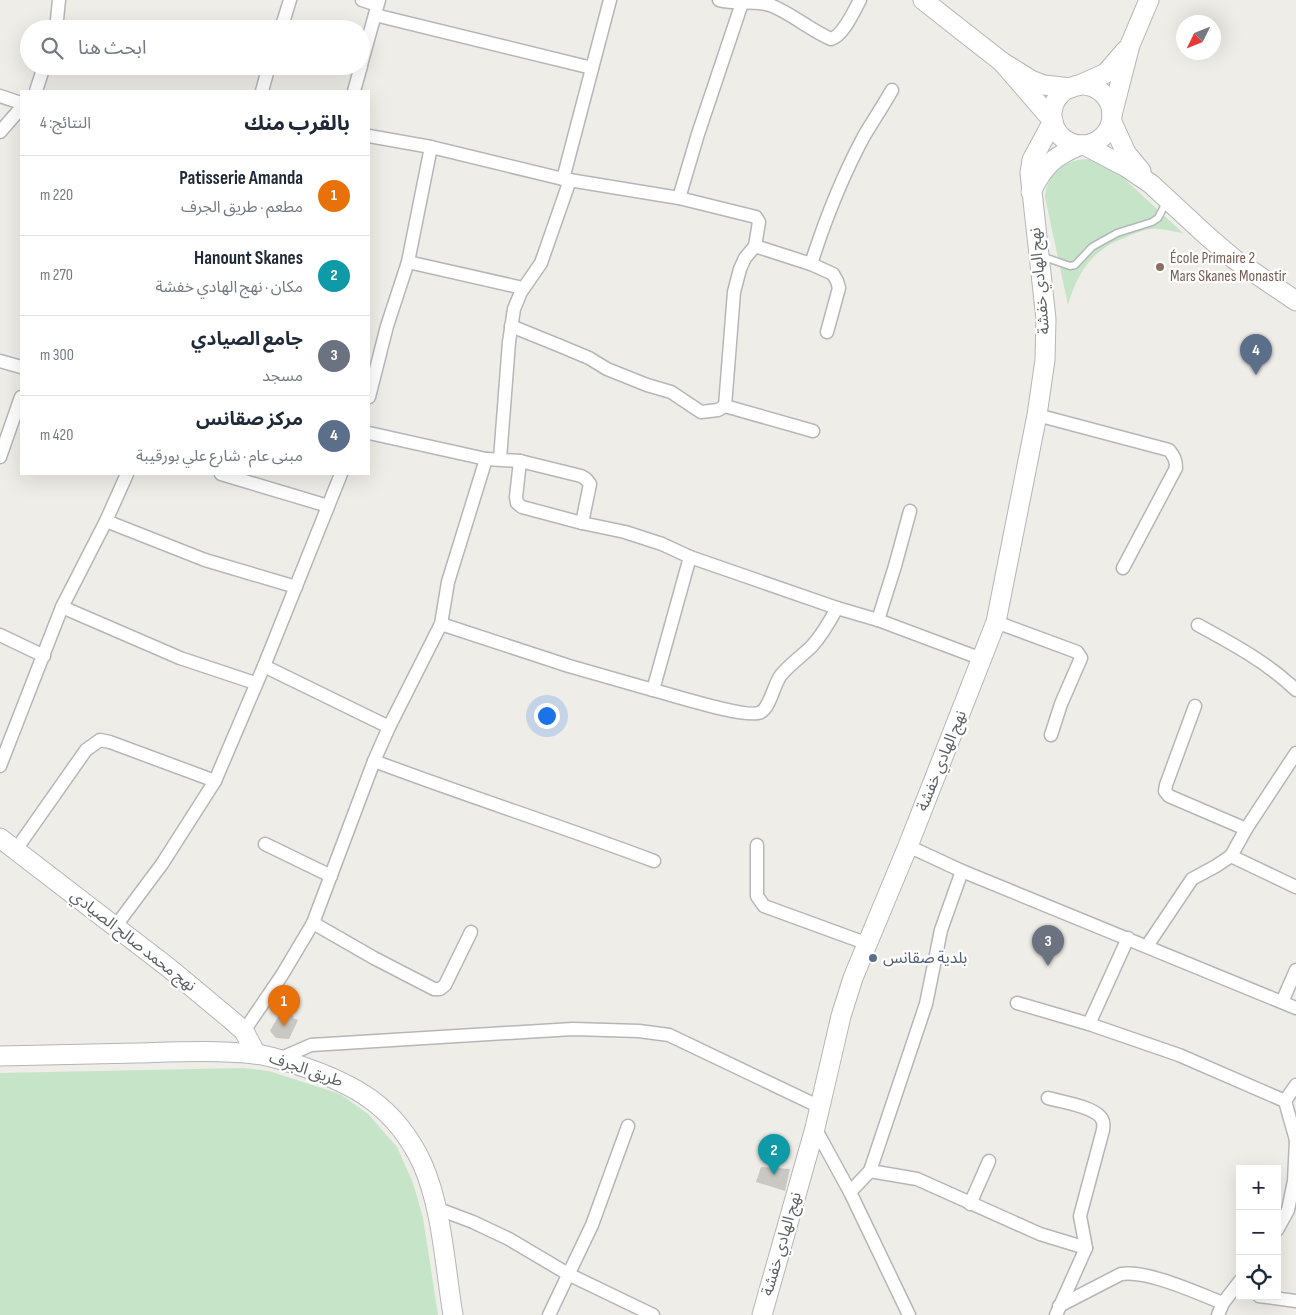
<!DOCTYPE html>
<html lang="ar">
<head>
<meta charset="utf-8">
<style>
	:root { --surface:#fff; --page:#f2f2f3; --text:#1f2937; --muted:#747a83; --line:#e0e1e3; --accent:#d95542 }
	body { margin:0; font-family:"Sofia Sans Condensed","Noto Sans Arabic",sans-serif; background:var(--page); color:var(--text); direction:rtl }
	.controls { position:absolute; right:15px; bottom:15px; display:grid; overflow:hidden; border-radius:0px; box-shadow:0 5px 20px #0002 }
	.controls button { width:45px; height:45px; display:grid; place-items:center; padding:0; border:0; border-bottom:1px solid var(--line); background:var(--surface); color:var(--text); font:25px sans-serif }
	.compass { position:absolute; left:1176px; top:15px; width:45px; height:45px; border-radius:50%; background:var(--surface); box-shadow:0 5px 20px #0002; rotate:227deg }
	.you { position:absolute; left:546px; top:715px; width:18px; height:18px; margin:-12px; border:4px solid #fff; border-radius:50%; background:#1a73e8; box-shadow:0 0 0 8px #1a73e833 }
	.badge { display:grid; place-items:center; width:32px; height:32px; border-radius:50%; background:var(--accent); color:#fff; font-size:16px; font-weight:700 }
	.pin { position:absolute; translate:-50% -41px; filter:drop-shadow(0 1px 2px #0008) }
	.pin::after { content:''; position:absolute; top:26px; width:18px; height:15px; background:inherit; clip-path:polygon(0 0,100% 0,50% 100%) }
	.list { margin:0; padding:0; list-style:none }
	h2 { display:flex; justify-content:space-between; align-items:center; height:65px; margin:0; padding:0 20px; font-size:21px }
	h2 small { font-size:16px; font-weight:400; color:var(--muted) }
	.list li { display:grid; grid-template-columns:32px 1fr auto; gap:15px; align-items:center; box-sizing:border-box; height:80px; padding:0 20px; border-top:1px solid var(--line) }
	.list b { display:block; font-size:19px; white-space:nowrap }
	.list p { margin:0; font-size:16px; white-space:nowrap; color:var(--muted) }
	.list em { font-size:16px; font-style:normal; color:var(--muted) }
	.icon { flex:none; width:28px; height:28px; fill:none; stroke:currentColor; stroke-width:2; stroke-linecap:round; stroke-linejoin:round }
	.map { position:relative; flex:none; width:1296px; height:1315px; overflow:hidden; direction:ltr }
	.search { position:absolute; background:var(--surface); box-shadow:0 5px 20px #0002; left:20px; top:20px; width:350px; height:55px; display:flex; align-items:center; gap:12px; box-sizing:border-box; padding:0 18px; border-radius:28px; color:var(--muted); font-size:19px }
	.panel { position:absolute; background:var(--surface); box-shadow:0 5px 20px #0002; left:20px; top:90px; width:350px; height:385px; border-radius:0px; direction:rtl }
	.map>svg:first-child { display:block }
	.green { fill:#c6e4c7 }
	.building { fill:#cac8c3 }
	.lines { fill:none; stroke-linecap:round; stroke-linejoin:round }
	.lane-casing { stroke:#b4b6ba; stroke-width:9 }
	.street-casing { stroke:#b4b6ba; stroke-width:15 }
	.secondary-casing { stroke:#b3b5ba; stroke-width:21 }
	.lane { stroke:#fff; stroke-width:6 }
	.street { stroke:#fff; stroke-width:12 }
	.secondary { stroke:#fff; stroke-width:19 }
	.education-dot { fill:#8d6e63; stroke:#fff; stroke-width:2 }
	.service-dot { fill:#5c6f8a; stroke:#fff; stroke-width:2 }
	.labels { text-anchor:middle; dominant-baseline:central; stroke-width:4.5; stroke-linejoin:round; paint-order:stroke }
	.education-label { font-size:16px; fill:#785e54; stroke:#fff; text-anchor:start }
	.street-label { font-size:16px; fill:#5e6165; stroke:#fff }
	.service-label { font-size:16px; fill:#4e5e75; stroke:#fff; text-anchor:start }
</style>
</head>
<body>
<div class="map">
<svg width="1296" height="1315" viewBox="0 0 1296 1315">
	<rect width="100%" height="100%" fill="#efede7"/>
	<g class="green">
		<path d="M1085,159L1097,160L1119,174L1183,233C1173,232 1162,228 1152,229C1144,229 1134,234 1126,237C1092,250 1078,271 1068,305L1045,197C1047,174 1064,161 1085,159Z"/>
		<polygon points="244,1068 269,1071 340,1094 368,1114 397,1147 413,1183 423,1218 438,1315 0,1315 0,1073"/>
	</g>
	<g class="building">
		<polygon points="282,1010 294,1016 293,1018 298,1020 289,1039 276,1038 270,1031"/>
		<polygon points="761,1167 790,1169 785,1191 756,1182"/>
	</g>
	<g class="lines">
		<defs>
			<polyline id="lane" points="1041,256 1070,266 1075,265 1092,247 1117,233 1152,222 1158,218 1167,201"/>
			<g id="street">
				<polyline points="362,0 377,5"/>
				<path d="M719,0C736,5 754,0 770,5C791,13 810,30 831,39C843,36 854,11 860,0"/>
				<polyline points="375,15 592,68"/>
				<polyline points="56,29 59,0"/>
				<polyline points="281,29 290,0"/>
				<polyline points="361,65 379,0"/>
				<polyline points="36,91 44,66"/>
				<polyline points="262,91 269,66"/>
				<polyline points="354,91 361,66"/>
				<polyline points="0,96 21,103"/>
				<polyline points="0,132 21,108"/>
				<polyline points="369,136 431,147 563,179 679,198 756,217 759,222 755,246 811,264 833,274 837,281 839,288 827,332"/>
				<polyline points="563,179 610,0"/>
				<polyline points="679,198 698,134 742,3"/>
				<polyline points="755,246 745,258 740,269 734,292 725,406 813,431"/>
				<polyline points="408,262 523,288"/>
				<path d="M811,264C825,220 842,177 864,136C873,121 883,106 892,90"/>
				<polyline points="511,326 558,345 589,358 607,369 647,385 671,392 701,412 718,410 725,406"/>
				<polyline points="0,361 21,367"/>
				<polyline points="369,397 387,326 408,262 431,147"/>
				<path d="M1037,415L1169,450C1174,456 1176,460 1176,468L1123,568"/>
				<polyline points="369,433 486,459 520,461 581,476 586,479 590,484 582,523"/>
				<polyline points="0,457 21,397"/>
				<polyline points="500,459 509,342 514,309 521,292 541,263 570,180"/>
				<polyline points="520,461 516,497 517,503 522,507 582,523 625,532 662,544 690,557 837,608 878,620 982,659"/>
				<polyline points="221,474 328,506"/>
				<polyline points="106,521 205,560 296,587"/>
				<polyline points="62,607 180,658 255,683"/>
				<polyline points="878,620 895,566 910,511"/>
				<polyline points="996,622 1077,652 1081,658 1061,704 1051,735"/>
				<polyline points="441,624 569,666 653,690 690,557"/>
				<path d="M1198,625C1233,644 1268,663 1296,690"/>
				<polyline points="0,635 44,656"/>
				<polyline points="264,666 389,727"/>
				<path d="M653,690C670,694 749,720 761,712C770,707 774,684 781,675C790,664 802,656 812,646C822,635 830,621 837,608"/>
				<polyline points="1195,706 1166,785 1165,791 1169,796 1246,829"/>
				<path d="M374,761C467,796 561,826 654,861"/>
				<polyline points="0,766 62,607 106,521 127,474"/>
				<polyline points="265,844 331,876"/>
				<polyline points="757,845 757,896 764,906 868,944"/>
				<polyline points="908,846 962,871 1296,1008"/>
				<polyline points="15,851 86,750 100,740 110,742 215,781"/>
				<polyline points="1231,856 1246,829 1296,753"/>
				<polyline points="313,923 374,958 434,989 440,989 445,985 471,932"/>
				<polyline points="115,927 162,864 215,781 264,666 341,474"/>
				<polyline points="1147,946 1192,879 1216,866 1231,856 1296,887"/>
				<polyline points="1282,1002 1296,970"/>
				<polyline points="1017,1003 1089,1024 1179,1055 1285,1101 1296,1085"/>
				<polyline points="1089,1024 1128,938"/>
				<polyline points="244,1031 282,975 313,923 374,761 389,727 441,624 448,582 486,459"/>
				<polyline points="279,1059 311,1045 573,1029 639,1031 669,1035 820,1107"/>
				<path d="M1048,1098C1061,1102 1100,1107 1103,1122C1104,1125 1103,1127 1103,1130L1080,1216L1086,1248L1056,1315"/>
				<polyline points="1285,1101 1296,1140"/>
				<polyline points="815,1128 850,1192 909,1315"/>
				<polyline points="870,1171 926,1004 941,930 962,871"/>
				<polyline points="850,1192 870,1171 917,1179 1040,1234 1086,1248"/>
				<polyline points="970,1204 989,1161"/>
				<polyline points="436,1208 473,1222 509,1239 568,1274 653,1315"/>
				<polyline points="1277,1230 1288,1210 1294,1181 1296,1141"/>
				<polyline points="1259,1296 1296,1301"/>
				<path d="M1059,1306L1121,1274C1148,1270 1197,1293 1223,1303"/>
				<polyline points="549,1315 592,1225 628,1126"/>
				<polyline points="1218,1315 1223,1303 1240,1281"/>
			</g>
			<g id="secondary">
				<polyline points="923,0 1002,62 1031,80 1044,85 1071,88"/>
				<circle cx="1082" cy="115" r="30"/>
				<polyline points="1077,86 1106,73 1126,50"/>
				<polyline points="1112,115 1130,45 1149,0"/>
				<polyline points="1112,122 1126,153 1141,171"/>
				<polyline points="1084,145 1126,167 1151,184 1206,235 1234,259 1296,301"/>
				<path d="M1031,192C1044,165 1054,156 1081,145"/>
				<polyline points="0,838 169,968 229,1018 244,1031 256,1054"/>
				<path d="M0,1056C46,1055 91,1054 137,1053C176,1052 215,1050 254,1054C269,1055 284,1061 298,1065C355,1084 395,1106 422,1163C442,1207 445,1267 453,1315"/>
				<polyline points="762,1315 815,1128 841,1016 853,978 908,846 996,622 1037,415 1045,360 1046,319 1030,173 1032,160 1053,121 1002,62"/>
			</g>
		</defs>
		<use href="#lane" class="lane-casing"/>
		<use href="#street" class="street-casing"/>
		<use href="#secondary" class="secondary-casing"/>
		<use href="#lane" class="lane"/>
		<use href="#street" class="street"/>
		<use href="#secondary" class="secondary"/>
	</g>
	<circle class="education-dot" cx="1160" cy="267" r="5"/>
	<circle class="service-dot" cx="873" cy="958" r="5"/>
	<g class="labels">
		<g class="education-label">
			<text x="1170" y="258">École Primaire 2<tspan x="1170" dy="18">Mars Skanes Monastir</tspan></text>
		</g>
		<g class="street-label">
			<text transform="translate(1040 281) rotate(-95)">نهج الهادي خفشة</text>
			<text transform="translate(942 761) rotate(-68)">نهج الهادي خفشة</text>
			<text transform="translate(133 941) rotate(38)">نهج محمد صالح الصيادي</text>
			<text transform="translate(306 1070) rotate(19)">طريق الجرف</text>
			<text transform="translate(782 1244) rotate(-74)">نهج الهادي خفشة</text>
		</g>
		<g class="service-label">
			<text x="883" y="958">بلدية صقانس</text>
		</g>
	</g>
</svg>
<div class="controls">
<button>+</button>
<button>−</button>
<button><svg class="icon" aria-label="locate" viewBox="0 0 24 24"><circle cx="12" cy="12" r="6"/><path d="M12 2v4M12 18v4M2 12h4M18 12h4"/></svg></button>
</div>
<svg class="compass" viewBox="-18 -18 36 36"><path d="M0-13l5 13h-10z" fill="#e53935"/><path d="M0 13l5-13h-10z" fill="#747a83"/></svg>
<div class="you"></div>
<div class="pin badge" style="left:284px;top:1026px;background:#e8710a">1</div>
<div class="pin badge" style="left:774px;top:1175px;background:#0f9aa8">2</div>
<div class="pin badge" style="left:1048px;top:966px;background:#6b7280">3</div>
<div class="pin badge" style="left:1256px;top:375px;background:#5c6f8a">4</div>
<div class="search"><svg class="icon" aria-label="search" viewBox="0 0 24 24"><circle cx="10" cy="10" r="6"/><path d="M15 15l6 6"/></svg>ابحث هنا</div>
<section class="panel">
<h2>بالقرب منك<small>النتائج: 4</small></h2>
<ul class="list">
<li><span class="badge" style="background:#e8710a">1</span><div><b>Patisserie Amanda</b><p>مطعم · طريق الجرف</p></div><em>220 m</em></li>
<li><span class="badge" style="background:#0f9aa8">2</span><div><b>Hanount Skanes</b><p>مكان · نهج الهادي خفشة</p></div><em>270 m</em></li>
<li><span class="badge" style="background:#6b7280">3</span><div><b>جامع الصيادي</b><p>مسجد</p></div><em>300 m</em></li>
<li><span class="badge" style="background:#5c6f8a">4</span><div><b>مركز صقانس</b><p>مبنى عام · شارع علي بورقيبة</p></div><em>420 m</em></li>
</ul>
</section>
</div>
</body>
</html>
